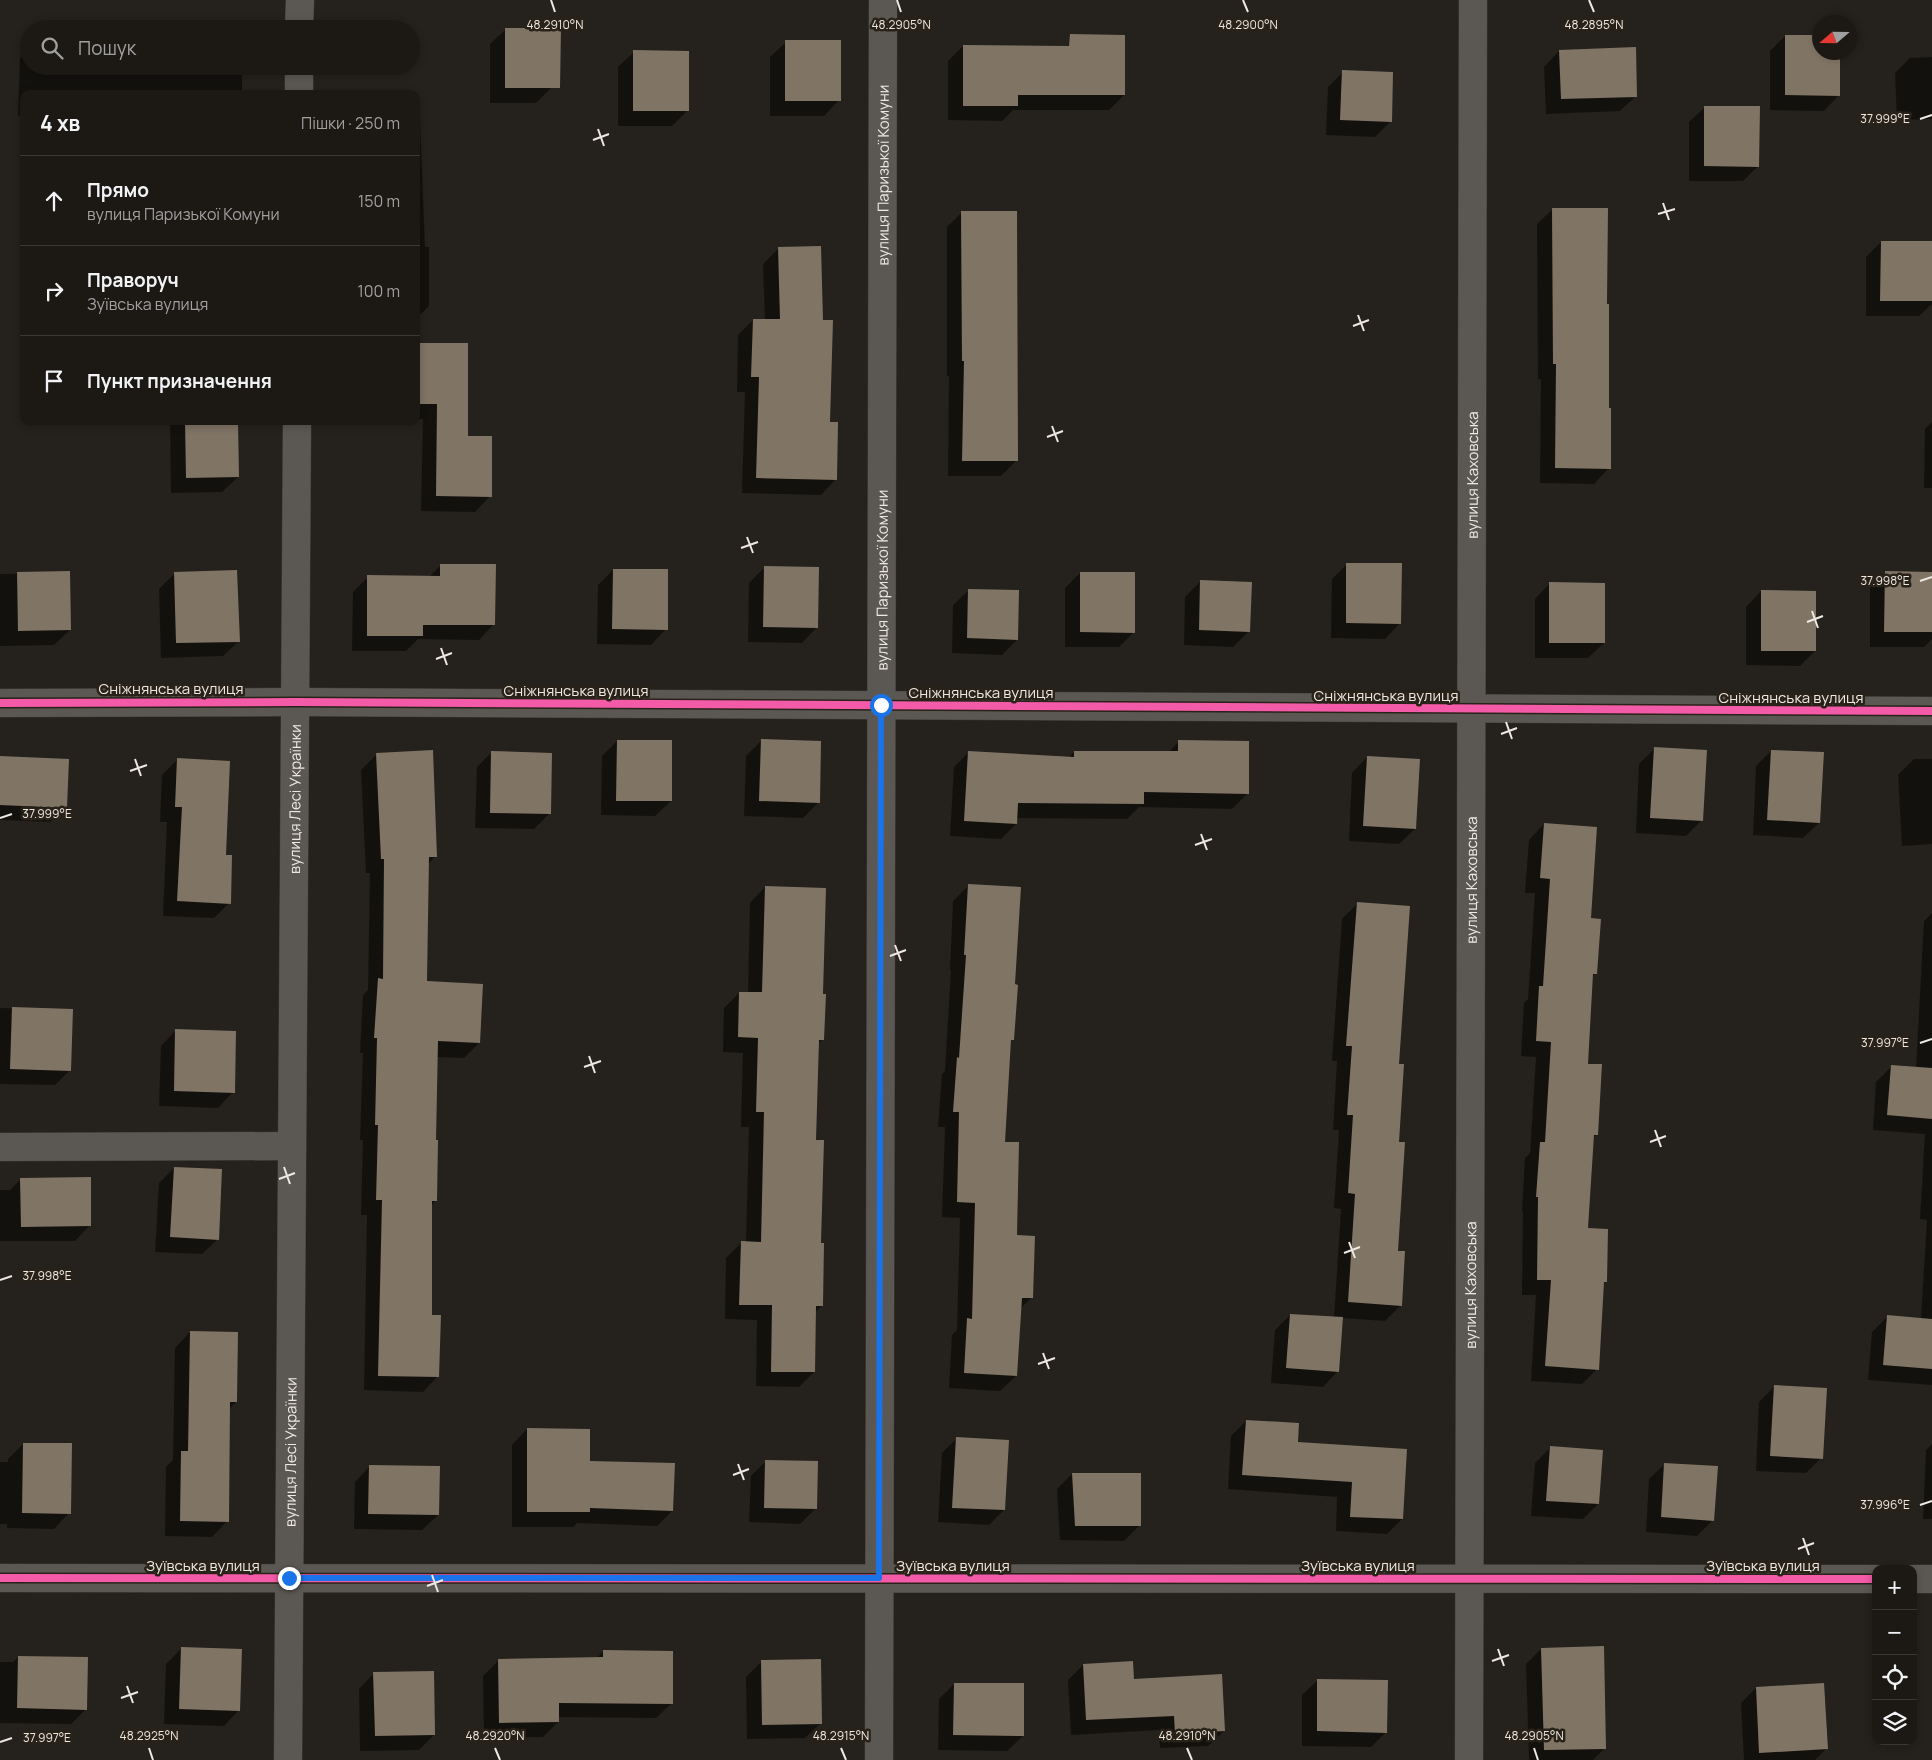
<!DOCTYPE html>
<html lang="uk">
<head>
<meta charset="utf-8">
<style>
	:root { --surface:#1c1915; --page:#25221e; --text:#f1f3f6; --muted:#a0a0a0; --line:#3a3834 }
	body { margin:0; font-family:Manrope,sans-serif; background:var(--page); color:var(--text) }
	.controls { position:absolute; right:15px; bottom:15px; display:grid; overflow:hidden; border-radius:10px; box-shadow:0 2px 8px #0003 }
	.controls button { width:45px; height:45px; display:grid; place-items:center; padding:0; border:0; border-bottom:1px solid var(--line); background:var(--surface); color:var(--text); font:25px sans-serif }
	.compass { position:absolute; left:1812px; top:15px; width:45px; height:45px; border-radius:50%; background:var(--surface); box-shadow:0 2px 8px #0003; rotate:250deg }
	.stop { position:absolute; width:15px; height:15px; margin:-11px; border:4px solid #1a73e8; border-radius:50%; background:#fff }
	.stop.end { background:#1a73e8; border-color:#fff; box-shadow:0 1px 5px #0008 }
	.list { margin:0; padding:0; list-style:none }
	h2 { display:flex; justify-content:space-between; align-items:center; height:65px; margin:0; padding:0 20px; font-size:21px }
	h2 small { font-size:16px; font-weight:400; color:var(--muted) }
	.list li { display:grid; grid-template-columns:32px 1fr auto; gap:15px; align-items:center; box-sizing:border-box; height:90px; padding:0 20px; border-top:1px solid var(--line) }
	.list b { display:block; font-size:19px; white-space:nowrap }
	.list p { margin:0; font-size:16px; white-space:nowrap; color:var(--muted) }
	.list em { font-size:16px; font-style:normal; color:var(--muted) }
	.icon { flex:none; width:28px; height:28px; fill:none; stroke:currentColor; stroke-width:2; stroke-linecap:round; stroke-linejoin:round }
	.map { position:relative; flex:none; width:1932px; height:1760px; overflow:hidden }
	.search { position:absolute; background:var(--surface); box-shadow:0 2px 8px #0003; left:20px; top:20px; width:400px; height:55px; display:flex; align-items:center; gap:12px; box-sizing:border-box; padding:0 18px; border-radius:28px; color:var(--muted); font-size:19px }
	.panel { position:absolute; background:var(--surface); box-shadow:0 2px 8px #0003; left:20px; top:90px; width:400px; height:335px; border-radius:10px }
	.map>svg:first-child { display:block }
	.shadow { fill:#0007 }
	.building { fill:#807465 }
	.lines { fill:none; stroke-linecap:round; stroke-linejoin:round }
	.street-casing { stroke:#3e3b37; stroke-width:29 }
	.street { stroke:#5b5854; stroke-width:28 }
	.cycleway-casing { stroke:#292218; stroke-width:11 }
	.cycleway { stroke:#f35aa7; stroke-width:8 }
	.route { stroke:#1a73e8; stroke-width:6 }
	.ticks { fill:none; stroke:#ede8e2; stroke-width:2 }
	.labels { text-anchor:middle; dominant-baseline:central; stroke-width:5; stroke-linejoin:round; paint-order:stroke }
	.street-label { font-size:15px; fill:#ede8e2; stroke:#292218 }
	.ticks-label { font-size:12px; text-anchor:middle; fill:#ede8e2; stroke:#292218; stroke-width:5; stroke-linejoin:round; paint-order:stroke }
</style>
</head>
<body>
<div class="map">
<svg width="1932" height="1760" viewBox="0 0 1932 1760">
	<rect width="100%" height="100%" fill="#25211c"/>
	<g class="shadow">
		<polygon points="506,29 551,88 536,103 490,103 490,44"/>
		<polygon points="1785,36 1820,52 1839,95 1824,111 1770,110 1770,51"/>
		<polygon points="786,42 839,100 824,116 770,116 770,57"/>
		<polygon points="963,46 1124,95 1109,110 1013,110 1002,121 948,120 948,61"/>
		<polygon points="29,49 29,66 242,66 242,94 24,94 24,117 18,116 20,58"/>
		<polygon points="1559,51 1636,96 1620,111 1546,114 1544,67"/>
		<polygon points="634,52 687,111 672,126 618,126 618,67"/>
		<polygon points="1932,57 1932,119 1897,120 1895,73 1910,58"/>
		<polygon points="1343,72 1390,122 1375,137 1326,135 1328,87"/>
		<polygon points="1705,107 1758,166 1743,181 1689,181 1689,122"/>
		<polygon points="416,120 420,120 425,247 429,247 429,306 416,319"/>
		<polygon points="1553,209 1605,305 1609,468 1594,484 1540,483 1541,379 1538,379 1537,224"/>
		<polygon points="962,212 1017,460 1001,476 948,476 949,376 947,376 947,227"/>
		<polygon points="1881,242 1932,242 1932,304 1919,316 1866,316 1866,257"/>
		<polygon points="779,248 822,321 829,423 836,479 821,495 742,493 745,392 737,392 738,335 753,320 765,320 763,264"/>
		<polygon points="416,344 466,437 490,496 475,512 421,511 423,419 416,419"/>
		<polygon points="170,421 236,421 238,477 222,492 171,493"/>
		<polygon points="1932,422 1932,488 1924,488 1925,429"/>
		<polygon points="1347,564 1400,623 1385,639 1331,638 1332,579"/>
		<polygon points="441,565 494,624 479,640 418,639 406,651 352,651 353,592 368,577 429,577"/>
		<polygon points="764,568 817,627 802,643 748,642 749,583"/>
		<polygon points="613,570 666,629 651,645 597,644 598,585"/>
		<polygon points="68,573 70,630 54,645 0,646 0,574"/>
		<polygon points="1080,573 1134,632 1119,647 1065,647 1065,588"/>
		<polygon points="1885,573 1932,573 1932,639 1924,647 1870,647 1870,588"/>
		<polygon points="174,574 239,641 223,656 161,658 159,589"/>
		<polygon points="1200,582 1249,631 1233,647 1184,645 1185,597"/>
		<polygon points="1550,583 1604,643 1588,658 1535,658 1535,599"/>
		<polygon points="969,590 1017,640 1002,655 952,653 953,605"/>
		<polygon points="1761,591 1815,651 1800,666 1746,665 1746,607"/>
		<polygon points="617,741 671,801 655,816 601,815 602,756"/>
		<polygon points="761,741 819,802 803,818 744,816 746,756"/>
		<polygon points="1179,741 1247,794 1232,809 1139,807 1127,819 1016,818 1016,824 1001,839 950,836 954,767 969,752 1068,758 1074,752 1168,753"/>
		<polygon points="1654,749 1702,820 1686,836 1636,833 1639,764"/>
		<polygon points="1771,751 1819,823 1803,838 1753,835 1756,766"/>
		<polygon points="492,752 549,814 534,829 475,828 477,767"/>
		<polygon points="377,754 436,856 428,864 426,982 479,1043 464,1058 436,1057 435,1201 431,1206 431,1316 438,1376 423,1392 364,1390 367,1215 361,1215 363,1140 360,1140 363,1053 360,1053 363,995 368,990 370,873 366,873 361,770"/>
		<polygon points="1367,757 1415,829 1399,844 1349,841 1352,773"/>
		<polygon points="0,758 66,807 50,822 0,820"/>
		<polygon points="178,759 225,856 229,903 214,918 163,916 167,822 160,822 162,775"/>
		<polygon points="1914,759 1932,759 1932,844 1902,846 1898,775"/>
		<polygon points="1544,824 1590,920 1596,973 1592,977 1586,1065 1597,1134 1592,1139 1586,1230 1606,1281 1603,1284 1597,1369 1582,1384 1531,1381 1536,1295 1522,1295 1523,1212 1522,1211 1525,1158 1530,1153 1536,1057 1521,1056 1524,1003 1528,999 1535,893 1525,893 1529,840"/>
		<polygon points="968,886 1014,986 1013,1039 1010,1042 1003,1143 1016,1237 1032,1297 1020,1309 1016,1376 1000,1391 949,1388 952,1335 957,1330 960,1218 942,1217 945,1127 938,1127 942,1074 945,1071 951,970 950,970 953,901"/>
		<polygon points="765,887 821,995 823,1039 817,1045 815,1141 822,1306 815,1312 814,1372 799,1387 756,1386 757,1320 725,1319 726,1258 742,1242 746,1242 749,1127 741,1127 743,1053 723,1052 724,1008 739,993 748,993 750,903"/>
		<polygon points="1358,903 1397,1065 1397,1252 1400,1306 1385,1321 1342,1318 1338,1371 1323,1387 1271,1383 1275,1330 1290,1315 1334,1318 1341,1209 1334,1208 1339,1130 1333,1130 1337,1061 1332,1061 1342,919"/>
		<polygon points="1932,913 1932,1385 1868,1380 1872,1332 1887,1317 1921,1319 1927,1220 1920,1219 1925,1134 1873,1130 1876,1082 1892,1066 1916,1068 1924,921"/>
		<polygon points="0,1008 72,1010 70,1070 55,1085 0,1084"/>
		<polygon points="176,1030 233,1092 218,1108 159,1106 161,1046"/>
		<polygon points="174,1168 218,1239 202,1254 155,1252 159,1183"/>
		<polygon points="21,1179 90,1225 75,1241 0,1241 0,1190 10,1190"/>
		<polygon points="190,1332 236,1402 229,1409 227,1521 212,1537 165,1536 166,1467 173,1460 175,1348"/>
		<polygon points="1774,1387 1821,1458 1806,1473 1756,1471 1759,1402"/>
		<polygon points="1246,1421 1296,1444 1405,1450 1402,1519 1387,1534 1336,1531 1337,1497 1228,1489 1231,1436"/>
		<polygon points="527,1429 672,1511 657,1526 577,1523 573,1527 512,1527 512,1445"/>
		<polygon points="957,1438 1004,1510 989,1525 938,1522 942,1453"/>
		<polygon points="23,1444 69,1513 54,1529 7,1528 7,1524 0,1524 0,1462 8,1462 8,1459"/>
		<polygon points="1932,1444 1932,1519 1923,1519 1926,1450"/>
		<polygon points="1550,1448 1598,1504 1583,1519 1531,1516 1535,1463"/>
		<polygon points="766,1461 815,1509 800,1524 749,1522 751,1476"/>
		<polygon points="1665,1464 1713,1520 1697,1536 1646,1532 1649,1479"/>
		<polygon points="370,1466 438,1515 422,1530 354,1529 355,1482"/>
		<polygon points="1072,1474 1139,1526 1124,1541 1060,1540 1057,1489"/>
		<polygon points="181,1649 239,1710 224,1726 164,1724 166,1664"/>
		<polygon points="1541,1649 1605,1748 1593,1760 1529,1760 1526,1664"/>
		<polygon points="603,1651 672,1703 656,1718 558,1717 558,1722 543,1737 484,1738 483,1676 499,1660 596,1659"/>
		<polygon points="18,1657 86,1709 71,1724 0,1723 0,1662 13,1662"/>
		<polygon points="761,1662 821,1723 805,1738 747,1739 746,1677"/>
		<polygon points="1083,1665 1133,1680 1224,1731 1208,1746 1160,1748 1159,1730 1071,1735 1068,1680"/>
		<polygon points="374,1673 434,1735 419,1750 360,1751 359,1689"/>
		<polygon points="1318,1680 1386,1732 1371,1747 1302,1746 1302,1695"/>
		<polygon points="954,1684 1023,1736 1007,1751 938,1750 939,1699"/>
		<polygon points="1756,1688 1827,1748 1815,1760 1744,1760 1741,1703"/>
	</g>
	<g class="building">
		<polygon points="505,28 561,28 560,88 505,88"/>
		<polygon points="1070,34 1125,35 1125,95 1018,95 1018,106 963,106 963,45 1069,46"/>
		<polygon points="1785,35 1820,35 1820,52 1840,52 1840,96 1785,95"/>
		<rect x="785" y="40" width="56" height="61"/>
		<polygon points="1636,47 1637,97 1561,99 1559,50"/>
		<polygon points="633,50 689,51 689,111 633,111"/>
		<polygon points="1342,70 1393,72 1392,122 1340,120"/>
		<polygon points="1704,106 1760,106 1759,167 1704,166"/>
		<polygon points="1552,208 1608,208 1607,304 1609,304 1609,408 1611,408 1611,469 1555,468 1556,364 1553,364"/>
		<polygon points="961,211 1017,211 1018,461 962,461 964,361 962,361"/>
		<polygon points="1881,241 1932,241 1932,301 1880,301"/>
		<polygon points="821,246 823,320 833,320 830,422 838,422 837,480 756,478 759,377 751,377 753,319 780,319 778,247"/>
		<polygon points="416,343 468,343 468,436 492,436 492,497 436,496 437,404 416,404"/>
		<polygon points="185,421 238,421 239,477 186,478"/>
		<polygon points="1346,563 1402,563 1401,624 1346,623"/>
		<polygon points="440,564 496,564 495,625 423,625 423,636 367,636 367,575 440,576"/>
		<polygon points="764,566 819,567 818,628 763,627"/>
		<polygon points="613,569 668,569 668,630 612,629"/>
		<polygon points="237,570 240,642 176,643 174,572"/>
		<polygon points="70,571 71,630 18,631 17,572"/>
		<polygon points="1885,571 1932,572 1932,632 1884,632"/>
		<polygon points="1080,572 1135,572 1135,633 1080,632"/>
		<polygon points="1200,580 1252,582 1250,632 1199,630"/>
		<polygon points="1549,582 1605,583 1605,643 1549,643"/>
		<polygon points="968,589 1019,590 1018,640 967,638"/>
		<polygon points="1761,590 1816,591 1816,651 1761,651"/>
		<polygon points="761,739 821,741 820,803 759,801"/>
		<polygon points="617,740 672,740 672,801 616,801"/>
		<polygon points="1178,740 1249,741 1249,794 1144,792 1144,804 1018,803 1017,824 964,821 968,751 1074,757 1074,751 1178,751"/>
		<polygon points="1654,747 1707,750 1703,821 1650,818"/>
		<polygon points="433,750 437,857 429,857 427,981 483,984 480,1043 438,1041 436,1140 438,1140 437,1201 432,1201 432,1315 441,1315 439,1377 378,1376 382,1200 376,1200 378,1125 375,1125 377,1038 374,1038 378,978 383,979 384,859 381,859 376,753"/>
		<polygon points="1771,750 1824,752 1820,823 1767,820"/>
		<polygon points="491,751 552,753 551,814 490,813"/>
		<polygon points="0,756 69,759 67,808 0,805"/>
		<polygon points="1367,756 1420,759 1416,829 1363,826"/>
		<polygon points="177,758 230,761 226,855 232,855 231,904 177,901 182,807 175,807"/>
		<polygon points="1544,823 1597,827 1591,918 1601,919 1597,974 1593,974 1588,1064 1602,1064 1598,1135 1594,1135 1588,1228 1608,1229 1607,1282 1604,1282 1599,1370 1545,1366 1551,1280 1537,1280 1538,1197 1536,1197 1540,1142 1545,1142 1551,1042 1536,1041 1539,986 1543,986 1550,879 1540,878"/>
		<polygon points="968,884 1021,887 1015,984 1018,985 1014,1040 1011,1040 1005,1142 1019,1142 1017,1235 1035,1236 1033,1298 1022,1298 1017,1376 964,1373 967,1318 972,1319 975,1203 957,1202 959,1112 953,1112 957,1057 959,1058 966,955 964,955"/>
		<polygon points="765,886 826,888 823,994 826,994 824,1040 819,1040 816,1140 824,1140 821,1243 824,1243 823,1306 816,1306 815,1372 771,1372 772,1305 739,1305 741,1241 761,1242 764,1112 756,1112 758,1038 738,1037 739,992 762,992"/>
		<polygon points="1357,902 1410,906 1399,1064 1404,1064 1399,1142 1405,1142 1398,1251 1405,1251 1402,1306 1348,1302 1355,1194 1348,1193 1353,1115 1347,1115 1352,1046 1346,1046"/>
		<polygon points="12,1007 73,1009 71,1071 10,1069"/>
		<polygon points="175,1029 236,1031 235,1093 174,1091"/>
		<polygon points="1891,1065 1932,1068 1932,1119 1887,1115"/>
		<polygon points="174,1167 222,1169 219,1240 170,1237"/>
		<polygon points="91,1177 91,1226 21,1227 20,1178"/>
		<polygon points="1290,1314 1343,1317 1339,1372 1286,1368"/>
		<polygon points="1887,1315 1932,1319 1932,1369 1883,1365"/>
		<polygon points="190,1331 238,1332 237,1402 230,1402 229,1522 180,1521 181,1451 188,1451"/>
		<polygon points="1774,1385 1827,1388 1823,1459 1770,1456"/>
		<polygon points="1246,1420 1299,1423 1298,1442 1407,1449 1403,1519 1350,1517 1352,1482 1242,1475"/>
		<polygon points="527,1428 590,1429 590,1461 675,1463 673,1511 590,1508 590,1512 527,1512"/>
		<polygon points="956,1437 1009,1440 1005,1510 952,1508"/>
		<polygon points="23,1443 72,1443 71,1514 22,1513"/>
		<polygon points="1550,1446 1603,1450 1599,1504 1546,1501"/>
		<polygon points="765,1460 818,1461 817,1509 764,1508"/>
		<polygon points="1664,1463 1718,1466 1714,1521 1661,1517"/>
		<polygon points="369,1465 440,1466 439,1515 368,1514"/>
		<polygon points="1072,1473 1141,1473 1141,1526 1075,1526"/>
		<polygon points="1604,1646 1606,1749 1544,1750 1541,1648"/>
		<polygon points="181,1647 242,1649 240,1711 179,1709"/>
		<polygon points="603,1650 673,1651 673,1704 559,1703 559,1722 499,1723 498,1659 603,1657"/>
		<polygon points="18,1656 88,1657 87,1710 17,1708"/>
		<polygon points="821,1659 822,1724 762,1725 761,1660"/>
		<polygon points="1133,1661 1134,1679 1222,1674 1225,1731 1175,1734 1174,1716 1086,1720 1083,1664"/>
		<polygon points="434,1671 435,1735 375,1736 373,1672"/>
		<polygon points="1317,1679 1388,1680 1387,1733 1317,1731"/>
		<polygon points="954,1683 1024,1683 1024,1736 953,1735"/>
		<polygon points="1824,1683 1828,1749 1759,1753 1756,1687"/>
	</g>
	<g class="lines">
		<defs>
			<g id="street">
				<polyline points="299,29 300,0"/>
				<polyline points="299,94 299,66"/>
				<polyline points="0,703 295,702 1932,711"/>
				<polyline points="0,1147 292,1146"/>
				<polyline points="0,1578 1876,1579"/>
				<polyline points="1913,1579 1932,1579"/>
				<path id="s1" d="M288,1760L297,421"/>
				<path id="s2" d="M879,1760L883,0"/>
				<path id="s3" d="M1469,1760L1473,0"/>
			</g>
		</defs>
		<use href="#street" class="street-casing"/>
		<use href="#street" class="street"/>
		<defs>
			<g id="cycleway">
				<polyline points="0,703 295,702 1932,711"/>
				<polyline points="0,1578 1876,1579"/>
			</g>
		</defs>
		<use href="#cycleway" class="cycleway-casing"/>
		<use href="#cycleway" class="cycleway"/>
	</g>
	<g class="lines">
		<polyline class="route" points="289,1578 879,1578 881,705"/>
	</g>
	<path class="ticks" d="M551,0L555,12M897,0L901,12M1243,0L1248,12M1589,0L1594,12M1920,119L1932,115M598,129L604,146M593,140L609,134M1663,203L1669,220M1658,214L1675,209M1358,315L1364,331M1353,326L1369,320M1052,426L1058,442M1047,437L1063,431M747,537L753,553M741,548L758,542M1920,581L1932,577M1812,611L1818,628M1807,622L1823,616M441,648L447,665M436,659L452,653M1506,722L1512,739M1501,734L1517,728M135,759L141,776M130,771L147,765M0,818L12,814M1201,834L1207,850M1195,845L1212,839M895,945L901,961M890,956L906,950M1920,1043L1932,1039M589,1056L595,1073M584,1067L601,1061M1655,1130L1661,1147M1650,1142L1666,1136M284,1167L290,1184M279,1179L295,1173M1349,1242L1355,1258M1344,1253L1360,1247M0,1280L12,1276M1043,1353L1049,1369M1038,1364L1055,1358M738,1464L744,1480M733,1475L749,1469M1920,1505L1932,1501M1803,1538L1809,1555M1798,1549L1814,1543M432,1575L438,1592M427,1586L443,1580M1498,1649L1504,1666M1492,1661L1509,1655M127,1686L133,1703M121,1698L138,1692M0,1742L12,1738M149,1748L153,1760M495,1748L500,1760M841,1748L846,1760M1187,1748L1192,1760M1534,1748L1538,1760"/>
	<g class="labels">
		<g class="street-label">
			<text stroke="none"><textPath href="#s2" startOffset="1585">вулиця Паризької Комуни</textPath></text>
			<text stroke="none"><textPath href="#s3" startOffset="1285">вулиця Каховська</textPath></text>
			<text stroke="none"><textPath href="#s2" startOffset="1180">вулиця Паризької Комуни</textPath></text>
			<text x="171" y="688">Сніжнянська вулиця</text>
			<text x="576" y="690">Сніжнянська вулиця</text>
			<text x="981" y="692">Сніжнянська вулиця</text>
			<text x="1386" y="695">Сніжнянська вулиця</text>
			<text x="1791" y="697">Сніжнянська вулиця</text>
			<text stroke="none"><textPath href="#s1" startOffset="961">вулиця Лесі Українки</textPath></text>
			<text stroke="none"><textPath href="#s3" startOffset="880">вулиця Каховська</textPath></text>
			<text stroke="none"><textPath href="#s3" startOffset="475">вулиця Каховська</textPath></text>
			<text stroke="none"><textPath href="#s1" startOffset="308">вулиця Лесі Українки</textPath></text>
			<text x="203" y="1565">Зуївська вулиця</text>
			<text x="953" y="1565">Зуївська вулиця</text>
			<text x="1358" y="1565">Зуївська вулиця</text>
			<text x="1763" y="1565">Зуївська вулиця</text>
		</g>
	</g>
	<g class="ticks-label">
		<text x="555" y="29">48.2910°N</text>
		<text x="901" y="29">48.2905°N</text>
		<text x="1248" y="29">48.2900°N</text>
		<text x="1594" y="29">48.2895°N</text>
		<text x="1885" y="123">37.999°E</text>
		<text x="1885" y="585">37.998°E</text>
		<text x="47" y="818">37.999°E</text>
		<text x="1885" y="1047">37.997°E</text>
		<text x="47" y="1280">37.998°E</text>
		<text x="1885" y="1509">37.996°E</text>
		<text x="149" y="1740">48.2925°N</text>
		<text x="495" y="1740">48.2920°N</text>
		<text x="841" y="1740">48.2915°N</text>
		<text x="1187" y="1740">48.2910°N</text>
		<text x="1534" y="1740">48.2905°N</text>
		<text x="47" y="1742">37.997°E</text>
	</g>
</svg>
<div class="controls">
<button>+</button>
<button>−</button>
<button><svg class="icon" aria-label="locate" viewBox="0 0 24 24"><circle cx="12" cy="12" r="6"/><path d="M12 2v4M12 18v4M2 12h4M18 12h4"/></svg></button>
<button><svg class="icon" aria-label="layers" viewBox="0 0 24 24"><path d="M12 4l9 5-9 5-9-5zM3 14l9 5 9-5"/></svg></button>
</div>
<svg class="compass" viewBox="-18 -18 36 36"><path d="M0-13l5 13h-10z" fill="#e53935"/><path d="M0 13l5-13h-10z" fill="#a0a0a0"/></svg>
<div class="stop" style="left:881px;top:705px"></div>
<div class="stop end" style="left:289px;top:1578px"></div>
<div class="search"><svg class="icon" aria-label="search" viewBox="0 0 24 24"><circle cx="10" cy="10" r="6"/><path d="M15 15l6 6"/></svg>Пошук</div>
<section class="panel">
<h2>4 хв<small>Пішки · 250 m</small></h2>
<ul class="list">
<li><svg class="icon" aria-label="ahead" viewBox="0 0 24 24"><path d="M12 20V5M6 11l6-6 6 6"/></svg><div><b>Прямо</b><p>вулиця Паризької Комуни</p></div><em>150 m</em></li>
<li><svg class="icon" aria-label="right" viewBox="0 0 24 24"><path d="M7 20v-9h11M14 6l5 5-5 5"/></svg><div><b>Праворуч</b><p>Зуївська вулиця</p></div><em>100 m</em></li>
<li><svg class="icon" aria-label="arrive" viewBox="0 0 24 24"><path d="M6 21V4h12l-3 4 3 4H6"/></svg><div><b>Пункт призначення</b></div></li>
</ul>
</section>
</div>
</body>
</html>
